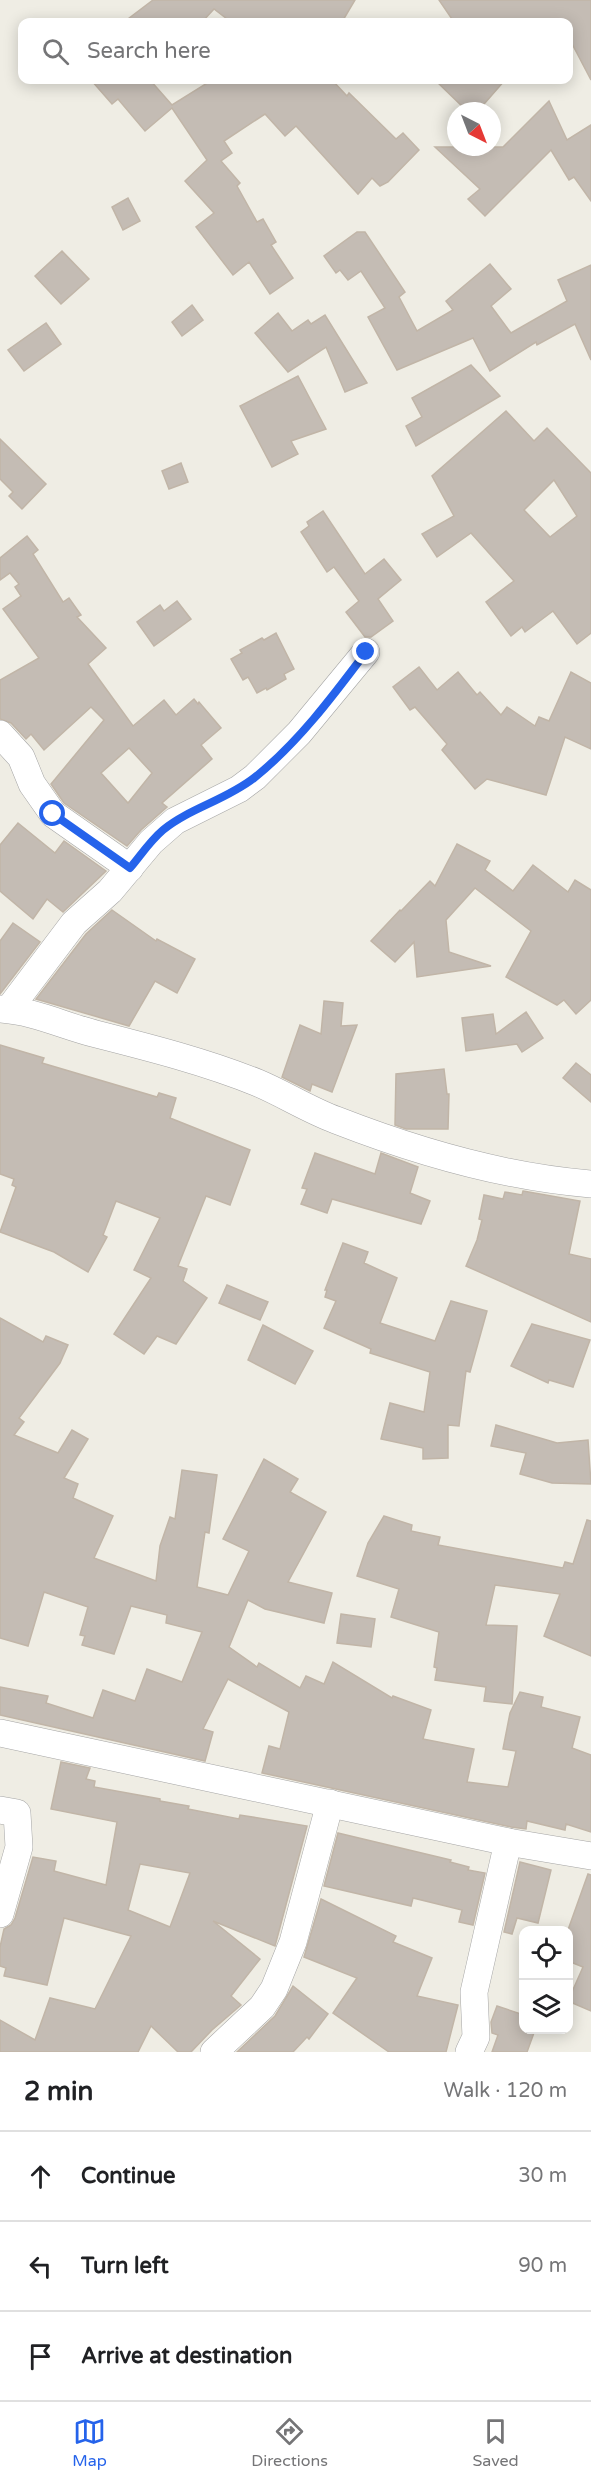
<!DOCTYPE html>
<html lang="en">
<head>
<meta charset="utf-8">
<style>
	:root { --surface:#fff; --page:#f2f2f2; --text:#202124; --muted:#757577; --line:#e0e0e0; --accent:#2563eb }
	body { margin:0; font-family:"Varela Round",sans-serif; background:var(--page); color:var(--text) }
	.controls { position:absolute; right:18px; bottom:18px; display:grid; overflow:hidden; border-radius:12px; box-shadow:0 3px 15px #0003 }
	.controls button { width:54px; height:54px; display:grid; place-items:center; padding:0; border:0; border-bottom:2px solid var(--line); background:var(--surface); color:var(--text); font:30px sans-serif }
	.compass { position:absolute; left:447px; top:102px; width:54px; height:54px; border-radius:50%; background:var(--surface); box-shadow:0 3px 15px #0003; rotate:138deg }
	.stop { position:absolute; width:18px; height:18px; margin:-14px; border:4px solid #2563eb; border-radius:50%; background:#fff }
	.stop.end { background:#2563eb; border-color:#fff; box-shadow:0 2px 6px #0008 }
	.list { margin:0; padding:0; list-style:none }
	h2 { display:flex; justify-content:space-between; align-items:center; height:78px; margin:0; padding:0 24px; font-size:26px }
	h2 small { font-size:20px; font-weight:400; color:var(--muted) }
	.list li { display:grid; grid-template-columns:39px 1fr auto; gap:18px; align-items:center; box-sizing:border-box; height:90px; padding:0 24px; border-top:2px solid var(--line) }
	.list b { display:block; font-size:22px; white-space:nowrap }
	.list em { font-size:20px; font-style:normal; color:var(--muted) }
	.icon { flex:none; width:33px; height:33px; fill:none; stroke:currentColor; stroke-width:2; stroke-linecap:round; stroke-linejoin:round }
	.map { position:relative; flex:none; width:591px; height:2052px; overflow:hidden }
	.search { position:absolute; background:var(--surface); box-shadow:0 3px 15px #0003; left:18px; right:18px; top:18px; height:66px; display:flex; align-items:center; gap:15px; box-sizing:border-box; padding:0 21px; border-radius:12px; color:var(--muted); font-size:22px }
	.sheet { height:348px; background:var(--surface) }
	nav { display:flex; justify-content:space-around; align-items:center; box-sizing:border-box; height:84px; border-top:2px solid var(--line); background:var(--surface); font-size:16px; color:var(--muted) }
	nav a { display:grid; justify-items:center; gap:3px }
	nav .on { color:var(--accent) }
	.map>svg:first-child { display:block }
	.building { fill:#c4bcb4; stroke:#c1b5a7; stroke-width:1.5; fill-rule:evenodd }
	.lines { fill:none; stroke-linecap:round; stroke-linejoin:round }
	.minor-casing { stroke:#a5a5a5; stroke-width:28 }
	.minor { stroke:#fff; stroke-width:27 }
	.route { stroke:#2563eb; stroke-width:8 }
</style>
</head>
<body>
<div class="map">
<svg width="591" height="2052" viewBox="0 0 591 2052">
	<rect width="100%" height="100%" fill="#efede4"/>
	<g class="building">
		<polygon points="153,0 355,0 342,22 231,22 214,9 202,22 124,22"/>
		<polygon points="439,0 591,0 591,80 568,36 568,22 454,22"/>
		<polygon points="91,80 150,80 172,105 212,80 332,80 347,96 349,93 396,139 403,133 419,150 388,182 380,186 372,178 358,194 296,126 285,136 265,114 224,141 232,153 221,161 240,183 237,186 257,222 263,219 276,242 271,245 293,278 270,294 249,262 233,275 196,227 214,213 185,181 207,160 172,108 145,131 118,99 112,104"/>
		<polygon points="435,80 505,80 478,111 467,111"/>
		<polygon points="549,101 567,140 591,125 591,201 574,177 569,180 551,150 485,216 468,199 480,189 435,147 503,147"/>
		<polygon points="128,198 140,221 123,230 112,207"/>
		<polygon points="357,232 365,232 405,292 399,297 417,331 453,310 446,301 490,264 511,289 491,306 511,333 567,301 558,280 591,265 591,360 575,324 537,345 536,342 490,371 473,338 397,370 368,317 385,308 361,271 348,280 340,270 336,273 324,256"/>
		<polygon points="62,251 89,279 61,304 35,276"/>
		<polygon points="192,305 203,320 182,336 172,322"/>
		<polygon points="278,313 292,331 308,320 311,324 325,315 367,383 345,392 326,347 288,372 255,333"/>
		<polygon points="46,323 61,344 24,371 8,350"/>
		<polygon points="471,365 500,396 416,446 406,426 422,417 412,398"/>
		<polygon points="298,376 326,429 291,441 298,454 272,467 240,406"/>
		<path d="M506,411L534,441L547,428L591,473V633L577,644L553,611L525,632L522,627L511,636L486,602L514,581L471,533L437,557L422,534L454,516L432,476ZM554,480L577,516L550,537L524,510Z"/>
		<polygon points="0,439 46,484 22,509 9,496 13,492 0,479"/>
		<polygon points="181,463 188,482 169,489 162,471"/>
		<polygon points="323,511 365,574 384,559 401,580 378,599 393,621 371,637 365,637 346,612 359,601 334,567 327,572 301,532 309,526 307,522"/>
		<path d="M27,536L38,550L33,554L63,602L69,598L81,615L77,617L106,648L88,664L133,726L164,700L176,715L194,699L198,704L199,702L221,728L201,745L212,759L162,803L167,807L141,830L127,846L64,803L51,784L104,720L91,707L44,750L31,734L26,739L11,723L0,719V680L39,658L3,609L21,596L15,587L19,584L10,573L0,580V558ZM129,748L152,773L128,803L101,773Z"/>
		<polygon points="177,601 191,619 154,646 137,622 160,605 164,611"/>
		<polygon points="276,633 294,669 284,674 286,679 267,690 266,688 257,693 248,677 243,680 231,659 242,653 240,650 262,638 264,640"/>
		<polygon points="419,667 437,690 458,672 477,695 480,692 501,715 507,707 535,726 539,717 549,721 571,672 591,683 591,749 565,737 546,795 487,779 475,789 442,750 447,744 415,707 410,710 393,687"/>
		<polygon points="18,823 55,853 64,841 106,871 63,912 47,899 33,919 0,891 0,845"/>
		<polygon points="457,844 490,861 485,870 513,891 533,865 568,892 575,880 591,890 591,1000 576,1014 564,1000 557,1005 506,977 531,931 475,888 446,920 449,952 491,966 417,977 414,942 395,962 371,941 400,910 401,911 430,881 435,886"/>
		<polygon points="112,910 156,941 157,939 195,959 177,993 155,981 129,1026 36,999 86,934"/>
		<polygon points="13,923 40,942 0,994 0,941"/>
		<polygon points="324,1001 343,1003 341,1026 357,1025 332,1092 312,1084 310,1091 282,1077 300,1025 321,1034"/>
		<polygon points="526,1012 543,1038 522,1052 517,1044 466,1051 462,1018 493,1014 496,1034"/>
		<polygon points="0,1045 44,1058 42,1063 157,1097 159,1093 176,1098 170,1118 250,1150 230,1205 206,1196 178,1266 187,1269 183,1281 207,1298 176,1344 157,1336 144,1354 114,1334 151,1278 134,1270 160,1218 116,1201 103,1235 107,1237 88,1272 54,1252 0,1232 16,1187 12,1185 14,1179 0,1174"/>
		<polygon points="576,1063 591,1075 591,1102 563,1078"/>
		<polygon points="444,1069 447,1094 449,1094 448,1129 406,1129 395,1125 396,1074"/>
		<polygon points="315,1153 375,1174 381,1153 418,1167 410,1193 430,1201 421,1224 332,1199 327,1213 301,1204 307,1189 302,1188"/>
		<polygon points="523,1191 580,1201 569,1254 591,1259 591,1322 466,1266 477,1240 482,1220 479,1219 484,1195 503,1199 505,1192 522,1195"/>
		<polygon points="343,1243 368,1252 364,1263 397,1278 380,1323 435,1341 451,1301 487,1311 470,1372 466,1371 459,1426 448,1425 448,1458 423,1459 423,1448 381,1439 390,1403 424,1412 430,1372 370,1353 371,1349 324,1328 336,1301 325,1297 327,1290 325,1290"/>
		<polygon points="227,1285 268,1302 260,1320 219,1303"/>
		<polygon points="0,1318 43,1342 46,1336 68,1345 60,1363 19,1418 24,1422 14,1435 58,1453 72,1430 88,1439 64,1478 78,1484 73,1498 113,1516 94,1558 156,1581 160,1546 170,1517 175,1519 182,1470 217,1475 209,1533 205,1532 197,1587 228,1595 249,1551 223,1539 264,1459 298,1479 290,1492 326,1512 288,1582 332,1593 324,1623 265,1609 248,1600 229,1647 257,1667 259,1663 300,1688 306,1676 324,1684 333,1662 392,1698 393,1696 431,1710 423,1739 474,1749 467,1782 508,1787 516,1751 503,1749 510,1713 520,1692 543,1697 541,1707 580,1717 572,1748 591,1755 591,1832 566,1824 565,1830 527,1821 526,1829 511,1827 262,1773 269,1746 280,1749 289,1712 228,1679 203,1729 213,1732 205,1761 0,1715 0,1687 48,1696 46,1703 93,1718 103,1690 135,1701 147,1669 182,1682 202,1632 166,1623 167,1615 131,1606 114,1654 82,1645 85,1636 80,1635 88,1607 44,1592 28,1646 0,1638"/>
		<polygon points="532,1324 590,1340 573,1387 549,1380 548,1383 511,1366"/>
		<polygon points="263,1325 313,1351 295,1384 248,1360"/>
		<polygon points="496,1425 557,1443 588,1440 591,1484 552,1483 520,1474 526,1453 491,1446"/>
		<polygon points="384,1516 412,1525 411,1531 440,1537 438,1545 563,1568 565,1562 573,1564 587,1520 591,1521 591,1656 544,1636 560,1594 495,1585 486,1625 517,1626 512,1704 484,1701 486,1687 435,1680 437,1668 434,1667 439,1632 391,1617 399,1589 357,1576 368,1543"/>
		<polygon points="341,1614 375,1619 371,1647 337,1643"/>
		<path d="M61,1762L90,1768L86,1779L95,1781L94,1787L160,1799V1801L189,1806L188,1809L239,1819L240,1815L307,1826L275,1946L213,1921L260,1959L231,1996L241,2005L212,2030L191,2052H178L151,2026L138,2052H0V2020L35,2040L50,1998L95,2009L131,1936L64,1918L47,1985L4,1976L6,1968L0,1966V1947L4,1929L11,1925L15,1918L33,1857L56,1861L54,1871L106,1885L117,1822L51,1809ZM140,1864L190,1873L170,1927L128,1910Z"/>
		<polygon points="338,1833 451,1860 450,1862 469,1867 468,1870 485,1873 473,1925 459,1922 462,1910 413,1898 411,1906 324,1886"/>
		<polygon points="520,1862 551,1870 538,1923 517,1918 512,1934 504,1932"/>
		<polygon points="588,1874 591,1875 591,2011 568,2001 583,1967 568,1961 568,1930"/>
		<polygon points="321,1899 396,1936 393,1942 432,1958 417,1996 458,2005 446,2052 389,2052 333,2013 357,1978 304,1957"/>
		<polygon points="293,1986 328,2014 309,2039 307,2037 293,2052 237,2052 275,2016"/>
		<polygon points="497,2006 524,2015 524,2030 535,2030 527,2052 492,2052 498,2035 492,2033 491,2022"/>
	</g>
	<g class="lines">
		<defs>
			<g id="minor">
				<polyline points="0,734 21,757 32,784 53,814 130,868"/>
				<path d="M0,1009C34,1011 64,1026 96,1034C151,1048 206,1062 258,1083C284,1094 309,1110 336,1120C418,1152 503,1177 591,1184"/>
				<polyline points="9,1009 74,923 110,891 151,842 175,821 239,789 255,777 299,733 366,652"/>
				<polyline points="0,1733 508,1842 591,1856"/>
				<polyline points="0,1810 17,1813 19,1847 0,1914"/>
				<polyline points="214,2052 262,2007 274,1989 293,1942 330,1803"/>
				<polyline points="469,2052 476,2037 474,1992 508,1842"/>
			</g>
		</defs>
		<use href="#minor" class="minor-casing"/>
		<use href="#minor" class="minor"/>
	</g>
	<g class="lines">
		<path class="route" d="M53,814L130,868C141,855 150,841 163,830C190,808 226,800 254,778C297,744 333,696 366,652"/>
	</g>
</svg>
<div class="controls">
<button><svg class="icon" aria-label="locate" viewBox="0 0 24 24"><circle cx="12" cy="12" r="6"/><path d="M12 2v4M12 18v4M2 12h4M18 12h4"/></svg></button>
<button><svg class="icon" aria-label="layers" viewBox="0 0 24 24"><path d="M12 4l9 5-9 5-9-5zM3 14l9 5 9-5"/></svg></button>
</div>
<svg class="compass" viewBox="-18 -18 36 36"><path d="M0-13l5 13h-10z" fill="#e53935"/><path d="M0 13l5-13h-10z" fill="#757577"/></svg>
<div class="stop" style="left:53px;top:814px"></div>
<div class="stop end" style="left:366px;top:652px"></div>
<div class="search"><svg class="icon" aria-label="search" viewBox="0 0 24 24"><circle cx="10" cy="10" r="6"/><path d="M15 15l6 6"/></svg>Search here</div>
</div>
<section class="sheet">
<h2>2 min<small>Walk · 120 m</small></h2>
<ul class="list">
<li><svg class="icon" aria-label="ahead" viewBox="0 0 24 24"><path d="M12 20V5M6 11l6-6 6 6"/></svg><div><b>Continue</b></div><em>30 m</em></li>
<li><svg class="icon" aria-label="left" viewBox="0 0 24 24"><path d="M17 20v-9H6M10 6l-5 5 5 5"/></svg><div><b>Turn left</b></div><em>90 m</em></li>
<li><svg class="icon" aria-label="arrive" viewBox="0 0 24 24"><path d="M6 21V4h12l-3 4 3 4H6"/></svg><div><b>Arrive at destination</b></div></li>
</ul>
</section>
<nav>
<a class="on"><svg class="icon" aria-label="map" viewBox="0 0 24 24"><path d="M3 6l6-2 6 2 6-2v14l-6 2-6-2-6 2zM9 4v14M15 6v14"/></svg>Map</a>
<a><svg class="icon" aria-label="directions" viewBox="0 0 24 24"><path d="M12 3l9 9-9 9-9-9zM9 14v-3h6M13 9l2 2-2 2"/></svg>Directions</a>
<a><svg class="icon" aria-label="saved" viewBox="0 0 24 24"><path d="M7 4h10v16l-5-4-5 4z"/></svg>Saved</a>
</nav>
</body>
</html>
